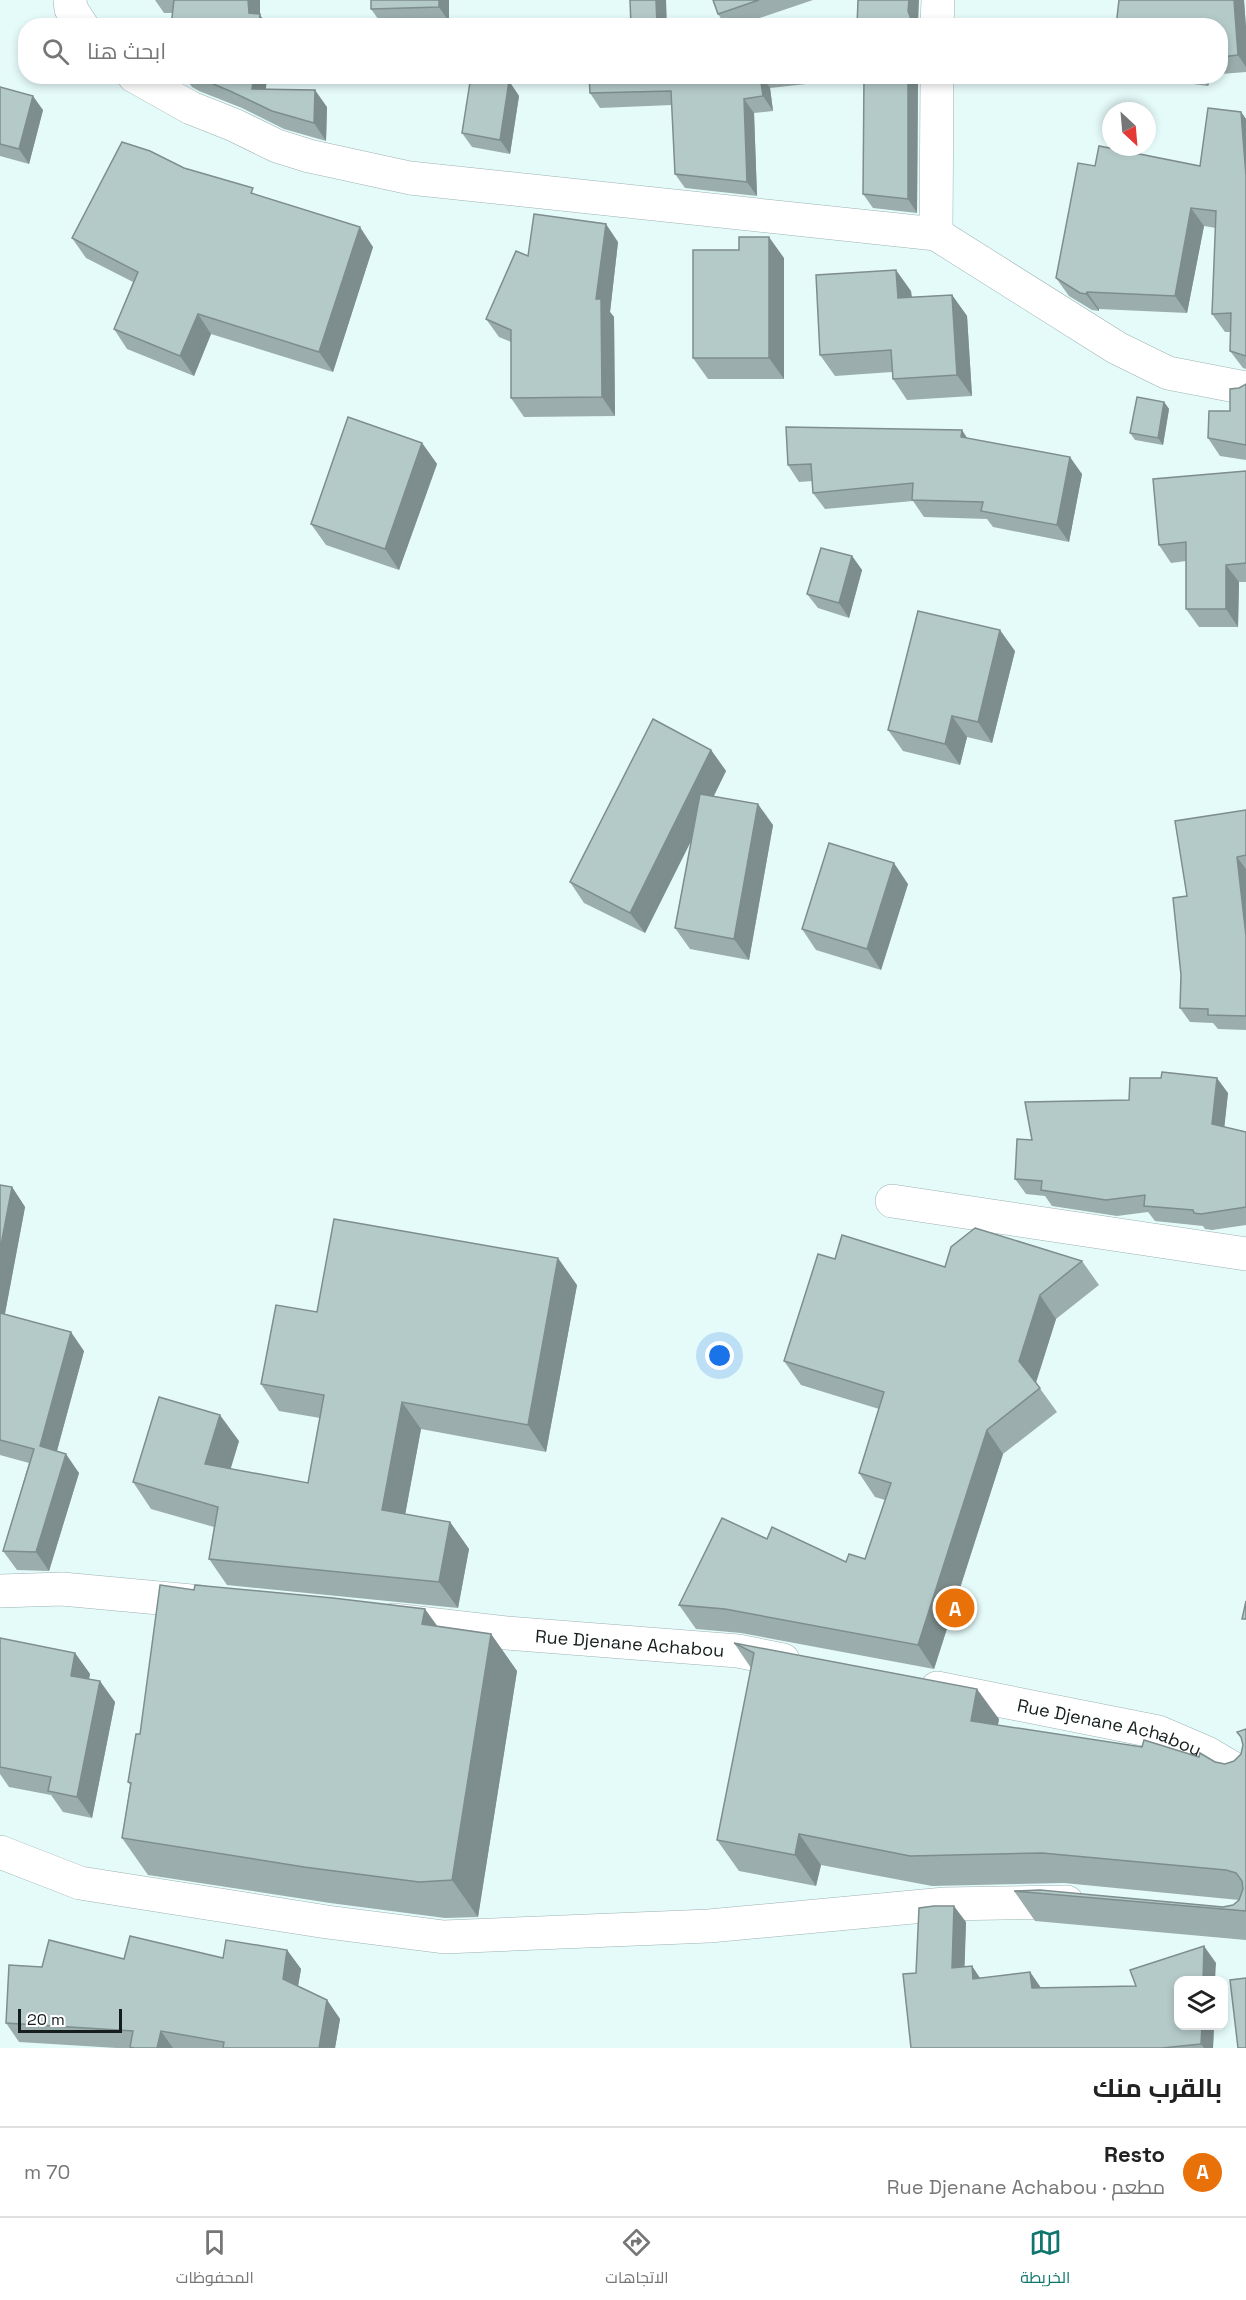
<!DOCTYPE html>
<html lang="ar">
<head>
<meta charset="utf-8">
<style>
	:root { --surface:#fff; --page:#f6f6f6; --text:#222; --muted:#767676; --line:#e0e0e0; --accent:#0f766e }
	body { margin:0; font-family:"Space Grotesk",Cairo,sans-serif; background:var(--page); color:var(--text); direction:rtl }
	.controls { position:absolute; right:18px; bottom:18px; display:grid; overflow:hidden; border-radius:12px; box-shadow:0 3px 9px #0003 }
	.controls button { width:54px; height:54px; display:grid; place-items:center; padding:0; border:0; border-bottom:2px solid var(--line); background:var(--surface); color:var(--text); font:30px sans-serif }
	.compass { position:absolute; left:1102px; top:102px; width:54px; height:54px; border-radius:50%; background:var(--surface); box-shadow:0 3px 9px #0003; rotate:154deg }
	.scale { position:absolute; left:18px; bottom:15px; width:104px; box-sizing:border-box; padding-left:6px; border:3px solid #151d1d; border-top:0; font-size:16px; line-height:21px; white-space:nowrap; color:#151d1d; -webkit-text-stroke:4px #fff; paint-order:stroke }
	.you { position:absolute; left:720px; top:1356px; width:21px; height:21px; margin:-15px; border:4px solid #fff; border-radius:50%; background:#1a73e8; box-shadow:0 0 0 9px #1a73e833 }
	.badge { display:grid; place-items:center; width:39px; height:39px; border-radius:50%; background:var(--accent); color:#fff; font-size:20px; font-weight:700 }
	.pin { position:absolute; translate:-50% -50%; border:3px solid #fff; box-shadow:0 2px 6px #0006 }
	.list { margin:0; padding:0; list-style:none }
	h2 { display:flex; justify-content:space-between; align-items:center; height:78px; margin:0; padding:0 24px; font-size:26px }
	h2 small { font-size:20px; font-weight:400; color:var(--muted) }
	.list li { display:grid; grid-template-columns:39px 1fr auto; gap:18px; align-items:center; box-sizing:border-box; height:90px; padding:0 24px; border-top:2px solid var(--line) }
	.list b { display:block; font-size:22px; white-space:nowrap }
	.list p { margin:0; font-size:20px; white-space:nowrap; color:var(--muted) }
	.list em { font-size:20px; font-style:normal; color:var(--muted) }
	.icon { flex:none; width:33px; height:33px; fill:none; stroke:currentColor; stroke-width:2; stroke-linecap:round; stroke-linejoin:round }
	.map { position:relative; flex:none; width:1246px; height:2048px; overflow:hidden; direction:ltr }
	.search { position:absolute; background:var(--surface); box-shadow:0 3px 9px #0003; left:18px; right:18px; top:18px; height:66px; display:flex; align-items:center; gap:15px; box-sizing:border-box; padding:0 21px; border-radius:24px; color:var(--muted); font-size:22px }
	.sheet { height:168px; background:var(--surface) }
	nav { display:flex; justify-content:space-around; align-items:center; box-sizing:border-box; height:84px; border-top:2px solid var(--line); background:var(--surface); font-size:16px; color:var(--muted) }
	nav a { display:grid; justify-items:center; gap:3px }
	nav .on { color:var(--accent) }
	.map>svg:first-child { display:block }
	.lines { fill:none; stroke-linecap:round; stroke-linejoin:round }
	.street-casing { stroke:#9cb2b1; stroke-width:34 }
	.secondary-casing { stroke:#9cb2b1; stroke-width:34 }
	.street { stroke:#fff; stroke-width:33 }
	.secondary { stroke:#fff; stroke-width:33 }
	.wall { fill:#9baead }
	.shaded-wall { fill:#7e8d8d }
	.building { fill:#b4cac9; stroke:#7e8d8d; stroke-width:1.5 }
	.labels { text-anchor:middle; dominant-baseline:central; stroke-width:5; stroke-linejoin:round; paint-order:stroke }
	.street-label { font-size:18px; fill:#151d1d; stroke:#fff }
</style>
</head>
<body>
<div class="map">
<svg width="1246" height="2048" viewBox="0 0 1246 2048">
	<rect width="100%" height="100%" fill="#e5fbfa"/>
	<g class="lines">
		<defs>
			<g id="street">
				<polyline points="937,26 938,0"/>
				<polyline points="936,234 937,76"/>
				<polyline points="892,1201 1246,1254"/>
				<polyline points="0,1852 80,1883 327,1922 444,1937 709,1926 945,1904 1067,1902"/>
			</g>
			<g id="secondary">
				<polyline points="70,0 71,9 82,26"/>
				<polyline points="134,76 191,108 234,125 277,146 309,156 410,178 936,234 1117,348 1168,373 1246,388"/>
				<polyline points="0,1591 62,1589 202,1602"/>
				<path id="s1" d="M393,1620L506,1633L738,1651L783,1660"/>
				<path id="s2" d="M937,1688L1158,1732L1207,1753L1246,1776"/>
			</g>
		</defs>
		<use href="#street" class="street-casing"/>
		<use href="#secondary" class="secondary-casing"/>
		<use href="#street" class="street"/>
		<use href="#secondary" class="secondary"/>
	</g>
	<g class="wall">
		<polygon points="155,0 260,0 260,15 268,26 171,26 173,13 164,13"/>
		<polygon points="371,0 449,0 449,22 381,23 371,9"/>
		<polygon points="713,0 813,0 736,26 726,26 718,14"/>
		<polygon points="1119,0 1244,0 1246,28 1246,72 1221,74 1221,26"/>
		<polygon points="267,76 266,89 327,107 326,141 284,129 242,108 199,91 192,87 185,77 180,77"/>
		<polygon points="589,76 842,76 843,80 770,88 773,111 754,113 757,196 685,188 675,174 672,105 600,108 590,93"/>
		<polygon points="864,76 918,76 917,213 873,208 863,194"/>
		<polygon points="1134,76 1212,76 1208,86"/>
		<polygon points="509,81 519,96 510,154 472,147 462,133"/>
		<polygon points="0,87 43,110 29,164 0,156"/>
		<polygon points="1241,112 1246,119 1246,369 1243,368 1230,351 1231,332 1225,332 1212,314 1216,228 1204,226 1187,313 1099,309 1099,311 1092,310 1069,296 1056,278 1095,166 1200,166"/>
		<polygon points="184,168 257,195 373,247 333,372 211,334 194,376 127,349 114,329 133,282 86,258 72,238"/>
		<polygon points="618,242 610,312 614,317 615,416 524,417 511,398 511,342 499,337 486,319 528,256"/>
		<polygon points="784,258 784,379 708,379 693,358"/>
		<polygon points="911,291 912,297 952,295 967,316 972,396 907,400 893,379 892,372 835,376 820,355"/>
		<polygon points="1246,384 1246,460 1220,456 1208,438 1230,411 1239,388"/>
		<polygon points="1164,402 1169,409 1163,445 1135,440 1130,433"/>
		<polygon points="968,439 1082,474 1069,542 993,527 987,519 924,517 913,501 825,509 813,493 812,481 799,482 788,465"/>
		<polygon points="422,443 437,464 399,570 326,545 311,524"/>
		<polygon points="1246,471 1246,582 1239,582 1238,627 1199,627 1186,609 1186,561 1171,563 1159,545"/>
		<polygon points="852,556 862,570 849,618 818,608 807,594"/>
		<polygon points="1015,651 992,743 967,737 960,765 903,751 888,730"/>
		<polygon points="711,750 726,771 714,796 773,825 749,960 690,949 675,928 691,841 645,933 584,903 570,882"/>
		<polygon points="1246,810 1246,1030 1218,1029 1213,1023 1190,1022 1180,1008 1187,896"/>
		<polygon points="908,884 881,970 816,950 802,929"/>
		<polygon points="1228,1093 1224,1127 1246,1132 1246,1225 1212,1230 1205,1229 1203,1226 1155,1221 1148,1212 1117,1216 1052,1206 1045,1196 1026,1194 1015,1179 1032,1140 1129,1100"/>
		<polygon points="0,1185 12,1187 25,1207 5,1314 84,1351 57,1451 79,1473 49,1571 17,1570 3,1551 29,1463 0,1455"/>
		<polygon points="835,1259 945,1267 1082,1261 1099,1285 1056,1319 1036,1383 1057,1412 1003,1454 934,1669 741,1633 696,1629 679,1605 767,1539 846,1562 865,1559 885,1500 875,1497 859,1473 879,1409 801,1385 784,1361"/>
		<polygon points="577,1285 546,1452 421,1429 405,1514 450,1522 469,1549 458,1608 227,1585 209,1559 214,1527 151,1509 133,1482 239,1441 230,1469 308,1483 320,1418 279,1411 261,1384 317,1312"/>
		<polygon points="438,1626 491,1634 517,1671 478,1917 445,1918 330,1903 148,1875 122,1838 130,1785 128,1782 140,1734"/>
		<polygon points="0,1638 75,1653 90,1674 89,1679 115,1702 92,1818 63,1812 51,1795 9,1787 0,1774"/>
		<polygon points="734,1643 999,1719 998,1725 1199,1757 1225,1764 1234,1761 1241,1754 1243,1745 1242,1739 1237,1732 1246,1729 1246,1940 1035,1921 1014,1891 1223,1907 1233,1905 1239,1900 1064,1883 932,1886 821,1865 816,1886 739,1871 717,1840 751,1668"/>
		<polygon points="966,1922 964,1967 972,1966 980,1978 1030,1972 1041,1988 1136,1986 1216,1963 1179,2025 1214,2025 1213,2048 911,2048 916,1973"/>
		<polygon points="287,1950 301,1969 298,1986 327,2000 340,2019 335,2048 117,2048 19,2042 6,2023 42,1967 124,1959 223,1958"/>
	</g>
	<g class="shaded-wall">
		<polygon points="248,0 260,0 260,15 268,26 257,26 249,13"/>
		<polygon points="439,0 449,0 449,22 439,7"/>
		<polygon points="656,0 666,0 667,26 657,26"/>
		<polygon points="909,0 919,0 918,25 912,26 908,11"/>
		<polygon points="1234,0 1244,0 1246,28 1246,67 1238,55"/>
		<polygon points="254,76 267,76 264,106 252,89"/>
		<polygon points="760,76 762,76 770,88 773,111 763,96"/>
		<polygon points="908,76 918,76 917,213 908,199"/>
		<polygon points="1202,76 1212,76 1208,86"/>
		<polygon points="509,81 519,96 510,154 500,140"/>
		<polygon points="315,90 327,107 326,141 314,123"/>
		<polygon points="33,96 43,110 29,164 19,149"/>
		<polygon points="744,99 754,113 757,196 747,182"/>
		<polygon points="1241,112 1246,119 1246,176"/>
		<polygon points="1191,208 1204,226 1187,313 1175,296"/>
		<polygon points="606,224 618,242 610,312 614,317 615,416 602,397 596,299"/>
		<polygon points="360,227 373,247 333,372 319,352"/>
		<polygon points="769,237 784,258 784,379 769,358"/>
		<polygon points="896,270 911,291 913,319 898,298"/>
		<polygon points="1087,292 1099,309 1099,311 1086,294"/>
		<polygon points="952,295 967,316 972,396 957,375"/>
		<polygon points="198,314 211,334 194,376 180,356"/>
		<polygon points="1164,402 1169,409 1163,445 1158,438"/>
		<polygon points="962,430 973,447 961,437"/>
		<polygon points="422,443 437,464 399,570 385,549"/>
		<polygon points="1070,457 1082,474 1069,542 1057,525"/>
		<polygon points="852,556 862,570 849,618 839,603"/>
		<polygon points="1226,565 1239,582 1238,627 1226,609"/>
		<polygon points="1000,630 1015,651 992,743 978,722"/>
		<polygon points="952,716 967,737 960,765 945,744"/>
		<polygon points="711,750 726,771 645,933 630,913"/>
		<polygon points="758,804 773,825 749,960 734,939"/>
		<polygon points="1237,857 1246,869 1246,936"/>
		<polygon points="894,863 908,884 881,970 867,949"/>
		<polygon points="1217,1078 1228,1093 1223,1140 1212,1124"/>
		<polygon points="12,1187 25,1207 2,1329 0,1325 0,1250"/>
		<polygon points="558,1258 577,1285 546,1452 528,1425"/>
		<polygon points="1040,1295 1056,1319 1035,1385 1019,1361"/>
		<polygon points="71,1332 84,1351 53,1465 40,1446"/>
		<polygon points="402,1402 421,1429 401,1537 382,1510"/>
		<polygon points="220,1415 239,1441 224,1491 205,1464"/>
		<polygon points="987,1430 1003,1454 934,1669 918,1645"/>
		<polygon points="66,1454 79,1473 49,1571 36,1552"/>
		<polygon points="450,1522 469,1549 458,1608 439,1582"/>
		<polygon points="425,1609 451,1645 422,1624"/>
		<polygon points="491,1634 517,1671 478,1917 452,1880"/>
		<polygon points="75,1653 90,1674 85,1697 71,1676"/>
		<polygon points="100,1681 115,1702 92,1818 77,1797"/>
		<polygon points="977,1689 999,1719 992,1751 971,1721"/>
		<polygon points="799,1834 821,1865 816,1886 795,1855"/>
		<polygon points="954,1906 966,1922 964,1985 952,1968"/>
		<polygon points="1204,1946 1216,1963 1215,1980 1203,1980"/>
		<polygon points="287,1950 301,1969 296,1998 283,1979"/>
		<polygon points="972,1966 983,1983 973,1979"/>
		<polygon points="1030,1972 1041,1988 1032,1988"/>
		<polygon points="327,2000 340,2019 335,2048 319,2048"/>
		<polygon points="1202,2025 1214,2025 1213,2048 1204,2048 1201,2044"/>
		<polygon points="161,2031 173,2048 157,2048"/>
	</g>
	<g class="building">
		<polygon points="174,0 248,0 249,13 260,14 259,26 171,26"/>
		<polygon points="371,0 439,0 439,7 371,9"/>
		<polygon points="630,0 656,0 657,26 631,26"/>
		<polygon points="713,0 759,0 718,14"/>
		<polygon points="858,0 909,0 908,11 912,22 912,26 857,26"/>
		<polygon points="1119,0 1234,0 1238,55 1221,57 1221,26 1116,26"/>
		<polygon points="194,76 254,76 252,89 315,90 314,123 272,111 230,91"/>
		<polygon points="471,76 478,76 509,81 500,140 462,133"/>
		<polygon points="589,76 760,76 763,96 744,99 747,182 675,174 671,91 590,93"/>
		<polygon points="864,76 908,76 908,199 863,194"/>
		<polygon points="0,87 33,96 19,149 0,144"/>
		<polygon points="1208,108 1241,112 1246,176 1246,356 1230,351 1231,313 1212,314 1216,211 1191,208 1175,296 1087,292 1086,294 1080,293 1056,278 1078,163 1095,166 1099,146 1200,166"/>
		<polygon points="122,142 150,151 184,168 253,188 251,193 360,227 319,352 198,314 180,356 114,329 138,272 72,238"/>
		<polygon points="534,214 606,224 596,299 601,299 602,397 511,398 511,330 486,319 516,251 528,256"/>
		<polygon points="739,237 769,237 769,358 693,358 693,250 739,250"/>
		<polygon points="896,270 898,298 952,295 957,375 893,379 891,350 820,355 816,275"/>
		<polygon points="1246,384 1246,445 1208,438 1209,411 1230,411 1230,389 1239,388"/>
		<polygon points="1137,397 1164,402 1158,438 1130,433"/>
		<polygon points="348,417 422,443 385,549 311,524"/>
		<polygon points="786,427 962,430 961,437 1070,457 1057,525 981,511 983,502 912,500 913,483 813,493 811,464 788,465"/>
		<polygon points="1246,471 1246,563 1226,565 1226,609 1186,609 1186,542 1159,545 1153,479"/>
		<polygon points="821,548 852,556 839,603 807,594"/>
		<polygon points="918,611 1000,630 978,722 952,716 945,744 888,730"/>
		<polygon points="653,719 711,750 630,913 570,882"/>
		<polygon points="700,794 758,804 734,939 675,928"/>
		<polygon points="1246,810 1246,855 1237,857 1246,936 1246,1016 1208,1015 1208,1009 1180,1008 1181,975 1173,898 1187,896 1175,821"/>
		<polygon points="829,843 894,863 867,949 802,929"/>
		<polygon points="1162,1072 1217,1078 1212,1124 1246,1132 1246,1207 1201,1214 1194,1213 1193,1210 1144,1206 1145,1195 1106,1200 1041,1190 1042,1181 1015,1179 1017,1139 1032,1140 1025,1102 1129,1100 1130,1078 1161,1078"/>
		<polygon points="0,1185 12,1187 0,1250"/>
		<polygon points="334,1219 558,1258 528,1425 402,1402 382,1510 450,1522 439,1582 209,1559 218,1507 133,1482 159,1397 220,1415 205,1464 308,1483 324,1395 261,1384 276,1305 317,1312"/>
		<polygon points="975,1228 1082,1261 1040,1295 1019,1361 1040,1388 987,1430 918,1645 725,1609 679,1605 722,1518 767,1539 772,1527 846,1562 849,1554 865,1559 891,1483 859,1473 884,1392 784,1361 818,1254 835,1259 842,1235 945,1267 951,1247"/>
		<polygon points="0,1313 71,1332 40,1446 66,1454 36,1552 3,1551 34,1449 0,1440"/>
		<polygon points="160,1585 194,1590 195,1585 333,1598 425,1609 422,1624 491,1634 452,1880 419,1882 304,1867 122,1838 131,1783 128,1782 136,1734 140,1734"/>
		<polygon points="1246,1601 1246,1619 1242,1619"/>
		<polygon points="0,1638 75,1653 71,1676 100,1681 77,1797 48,1791 51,1777 0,1767"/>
		<polygon points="734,1643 977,1689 971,1721 1142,1747 1144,1740 1199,1757 1200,1753 1215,1762 1225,1764 1234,1761 1241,1754 1243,1745 1241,1737 1237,1732 1246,1729 1246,1911 1014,1891 1040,1890 1223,1907 1233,1905 1239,1900 1243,1889 1242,1881 1236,1873 1226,1870 1042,1853 910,1856 799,1834 795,1855 717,1840 754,1653"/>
		<polygon points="934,1906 954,1906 952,1968 972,1966 973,1979 1030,1972 1032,1988 1136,1986 1130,1970 1204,1946 1203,1980 1179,1980 1179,2025 1202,2025 1201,2044 1162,2048 911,2048 903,1974 916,1973 919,1908"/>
		<polygon points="130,1936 223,1958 226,1940 287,1950 283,1979 327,2000 319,2048 223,2048 224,2042 161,2031 157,2048 134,2048 130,2047 133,2031 6,2023 9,1965 42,1967 49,1940 124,1959"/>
		<polygon points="1246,1978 1246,2048 1238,2048 1230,1980"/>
	</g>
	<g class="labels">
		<g class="street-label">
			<text stroke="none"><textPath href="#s1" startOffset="238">Rue Djenane Achabou</textPath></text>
			<text stroke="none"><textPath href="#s2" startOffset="177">Rue Djenane Achabou</textPath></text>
		</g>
	</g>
</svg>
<div class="controls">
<button><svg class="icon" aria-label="layers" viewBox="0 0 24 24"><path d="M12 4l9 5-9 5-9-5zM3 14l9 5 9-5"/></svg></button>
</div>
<svg class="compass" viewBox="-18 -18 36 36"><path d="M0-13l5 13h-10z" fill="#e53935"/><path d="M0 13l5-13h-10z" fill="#767676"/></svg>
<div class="scale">20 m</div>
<div class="you"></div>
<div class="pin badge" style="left:955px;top:1608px;background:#e8710a">A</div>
<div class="search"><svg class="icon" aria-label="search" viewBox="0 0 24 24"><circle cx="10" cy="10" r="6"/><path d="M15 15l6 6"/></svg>ابحث هنا</div>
</div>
<section class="sheet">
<h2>بالقرب منك<small></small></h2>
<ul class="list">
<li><span class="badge" style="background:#e8710a">A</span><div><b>Resto</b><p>مطعم · Rue Djenane Achabou</p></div><em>70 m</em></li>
</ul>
</section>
<nav>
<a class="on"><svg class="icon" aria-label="map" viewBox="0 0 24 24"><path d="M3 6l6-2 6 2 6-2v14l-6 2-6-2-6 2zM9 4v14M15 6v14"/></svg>الخريطة</a>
<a><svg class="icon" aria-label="directions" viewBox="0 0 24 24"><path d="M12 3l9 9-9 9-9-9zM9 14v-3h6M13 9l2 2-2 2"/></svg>الاتجاهات</a>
<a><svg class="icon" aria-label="saved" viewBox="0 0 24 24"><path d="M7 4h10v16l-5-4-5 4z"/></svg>المحفوظات</a>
</nav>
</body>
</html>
